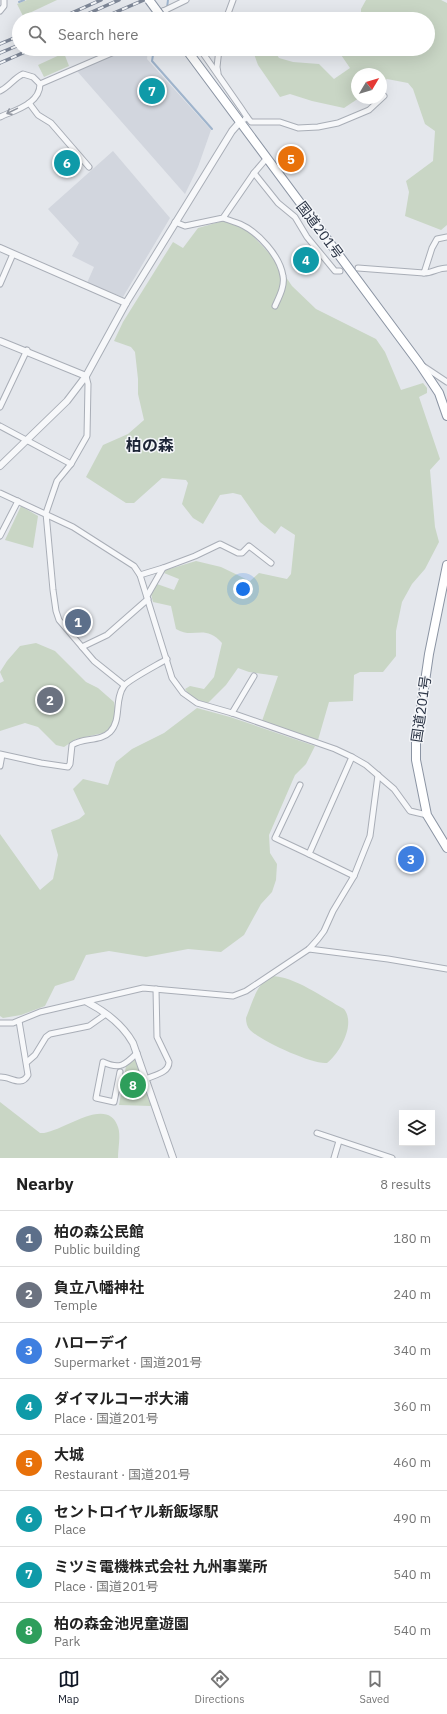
<!DOCTYPE html>
<html lang="en">
<head>
<meta charset="utf-8">
<style>
	:root { --surface:#fff; --page:#f6f6f6; --text:#222; --muted:#767676; --line:#e0e0e0; --accent:#111827 }
	body { margin:0; font-family:"IBM Plex Sans","Noto Sans JP",sans-serif; background:var(--page); color:var(--text) }
	.controls { position:absolute; right:12px; bottom:12px; display:grid; overflow:hidden; border-radius:0px; box-shadow:0 4px 16px #0002 }
	.controls button { width:36px; height:36px; display:grid; place-items:center; padding:0; border:0; border-bottom:1px solid var(--line); background:var(--surface); color:var(--text); font:20px sans-serif }
	.compass { position:absolute; left:351px; top:68px; width:36px; height:36px; border-radius:50%; background:var(--surface); box-shadow:0 4px 16px #0002; rotate:52deg }
	.you { position:absolute; left:243px; top:589px; width:14px; height:14px; margin:-10px; border:3px solid #fff; border-radius:50%; background:#1a73e8; box-shadow:0 0 0 6px #1a73e833 }
	.badge { display:grid; place-items:center; width:26px; height:26px; border-radius:50%; background:var(--accent); color:#fff; font-size:13px; font-weight:700 }
	.pin { position:absolute; translate:-50% -50%; border:2px solid #fff; box-shadow:0 1px 4px #0006 }
	.list { margin:0; padding:0; list-style:none }
	h2 { display:flex; justify-content:space-between; align-items:center; height:52px; margin:0; padding:0 16px; font-size:17px }
	h2 small { font-size:13px; font-weight:400; color:var(--muted) }
	.list li { display:grid; grid-template-columns:26px 1fr auto; gap:12px; align-items:center; box-sizing:border-box; height:56px; padding:0 16px; border-top:1px solid var(--line) }
	.list b { display:block; font-size:15px; white-space:nowrap }
	.list p { margin:0; font-size:13px; white-space:nowrap; color:var(--muted) }
	.list em { font-size:13px; font-style:normal; color:var(--muted) }
	.icon { flex:none; width:22px; height:22px; fill:none; stroke:currentColor; stroke-width:2; stroke-linecap:round; stroke-linejoin:round }
	.map { position:relative; flex:none; width:447px; height:1158px; overflow:hidden }
	.search { position:absolute; background:var(--surface); box-shadow:0 4px 16px #0002; left:12px; right:12px; top:12px; height:44px; display:flex; align-items:center; gap:10px; box-sizing:border-box; padding:0 14px; border-radius:22px; color:var(--muted); font-size:15px }
	.sheet { height:500px; background:var(--surface) }
	nav { display:flex; justify-content:space-around; align-items:center; box-sizing:border-box; height:56px; border-top:1px solid var(--line); background:var(--surface); font-size:11px; color:var(--muted) }
	nav a { display:grid; justify-items:center; gap:2px }
	nav .on { color:var(--accent) }
	.map>svg:first-child { display:block }
	.built { fill:#d2d6de }
	.green { fill:#c9d6c5 }
	.lines { fill:none; stroke-linecap:round; stroke-linejoin:round }
	.stream { stroke:#9fb4cc; stroke-width:2 }
	.minor-casing { stroke:#a9aeb7; stroke-width:7 }
	.tertiary-casing { stroke:#a9aeb7; stroke-width:8 }
	.trunk-casing { stroke:#8b94a3; stroke-width:10 }
	.minor { stroke:#f7f8fa; stroke-width:5 }
	.tertiary { stroke:#f7f8fa; stroke-width:6 }
	.trunk { stroke:#fff; stroke-width:8 }
	.rail-casing { stroke:#7d8696; stroke-width:3.5 }
	.rail { stroke:#f4f6f9; stroke-width:2; stroke-dasharray:6; stroke-linecap:butt }
	.trunk-bridge-casing { stroke:#8b94a3; stroke-width:10; stroke-linecap:butt }
	.trunk-bridge { stroke:#fff; stroke-width:8 }
	.oneway { stroke:#9196a0 }
	.labels { text-anchor:middle; dominant-baseline:central; stroke-width:3; stroke-linejoin:round; paint-order:stroke }
	.street-label { font-size:14px; fill:#2b3445; stroke:#f4f6f9 }
	.quarter-label { font-size:16px; font-weight:bold; fill:#1d2536; stroke:#f4f6f9 }
</style>
</head>
<body>
<div class="map">
<svg width="447" height="1158" viewBox="0 0 447 1158">
	<rect width="100%" height="100%" fill="#e4e7ec"/>
	<g class="built">
		<polygon points="128,49 148,49 147,59 211,130 198,167 185,194 77,71"/>
		<polygon points="113,151 170,218 123,297 87,283 94,267 72,256 79,243 48,209"/>
	</g>
	<g class="green">
		<polygon points="27,0 57,0 23,16 17,4"/>
		<polygon points="366,0 441,0 447,3 447,225 441,230 405,216 409,192 406,181 433,161 435,131 425,124 413,89 408,83 387,79 381,83 381,74 357,74 357,98 359,98 344,108 312,101 290,94 280,97 258,65 254,54 260,49 273,49 279,58 293,62 319,64 334,79 350,68 337,49 428,49 428,19 361,19 361,9"/>
		<polygon points="64,53 69,66 44,77 38,65"/>
		<path d="M223,221L240,226L250,233L271,255L292,286L316,309L376,339L385,352L401,390L423,383L427,388V393L419,397L440,459L430,470L435,527L439,542L425,569L412,584L402,602L396,631V656L383,672H360L354,675L353,701L329,702L318,740L262,721L278,676L249,672L238,668L226,685L208,703C199,701 191,698 185,689L190,686L204,689L214,677L222,643C204,623 194,640 176,629L171,606L153,602L151,594L157,584L174,590L179,579L164,573L166,570L196,561L221,567L250,581L259,573L287,579L291,574L295,535L281,526L275,534L260,522L241,495L233,493L220,495L203,524L193,518L182,504L188,483L186,480L162,478L134,503H126L86,477L103,445L128,434L144,420L138,394V379L135,352L131,347L114,341L123,322L173,242L183,248L198,228Z"/>
		<polygon points="21,506 38,516 33,548 5,540"/>
		<polygon points="36,643 55,651 86,682 98,688 114,702 115,708 114,720 109,729 103,733 76,739 64,747 56,745 38,727 25,723 0,731 0,683 4,681 0,672 7,661 20,646"/>
		<polygon points="197,708 230,717 315,746 306,764 295,775 269,835 270,853 277,864 276,880 272,892 261,904 244,935 221,952 188,949 146,957 109,951 86,955 74,980 55,986 45,1006 21,1015 3,1018 0,1016 0,834 40,890 53,879 58,855 51,830 79,819 85,814 73,789 83,779 108,785 116,762 132,749 164,733"/>
		<path d="M271,976C294,976 324,998 344,1009C356,1024 340,1053 327,1063C313,1065 261,1041 250,1030C247,1027 246,1022 246,1018C252,1004 256,984 271,976Z"/>
		<polygon points="135,1059 151,1106 119,1105 126,1066"/>
		<path d="M0,1102L40,1133C59,1135 107,1093 118,1127C121,1135 118,1149 118,1158H0Z"/>
	</g>
	<g class="lines">
		<g class="stream">
			<polyline points="19,2 24,0"/>
			<polyline points="167,8 168,0"/>
			<polyline points="154,49 152,61 212,129"/>
		</g>
		<defs>
			<g id="minor">
				<polyline points="0,11 4,6 4,0"/>
				<polyline points="163,11 173,19"/>
				<polyline points="147,19 186,0"/>
				<polyline points="226,19 233,0"/>
				<polyline points="200,49 241,108 247,117 245,119"/>
				<polyline points="218,73 217,67 219,49"/>
				<polyline points="40,84 121,49"/>
				<path d="M0,91C9,87 14,78 23,74L33,77L40,84C40,104 15,110 0,117"/>
				<polyline points="29,103 38,115 51,123 89,167"/>
				<polyline points="247,117 251,122 280,122 298,128 318,127 338,123 369,110 384,96"/>
				<polyline points="254,173 278,203 295,217 307,237 335,271 340,271"/>
				<path d="M223,218C228,220 235,222 240,224C258,232 280,256 283,276C285,286 279,297 275,306"/>
				<polyline points="175,222 185,226 223,218 254,173 266,159"/>
				<polyline points="358,268 424,273 432,248 437,239 447,237"/>
				<path d="M424,273C432,273 438,268 447,268"/>
				<polyline points="0,284 13,254"/>
				<polyline points="423,366 447,382"/>
				<polyline points="86,376 88,384 87,436 71,464 57,481 46,513 53,590 56,611 59,620 94,661 124,685"/>
				<polyline points="0,407 27,350"/>
				<polyline points="0,426 71,464"/>
				<polyline points="0,493 73,527 134,566 140,575 172,678 183,693 197,703 232,713 335,749 352,757 366,765 394,789 410,811 427,815"/>
				<polyline points="0,536 18,501"/>
				<polyline points="140,575 163,568"/>
				<polyline points="147,596 163,568 195,556 220,544 238,553 242,553 249,546 271,563"/>
				<polyline points="82,647 107,635 148,599"/>
				<polyline points="232,713 254,676"/>
				<path d="M0,754L41,763L68,767L70,764L72,745C83,737 100,742 110,732C122,720 114,699 124,686C128,680 159,664 167,659"/>
				<polyline points="352,757 309,854 354,876"/>
				<polyline points="0,766 2,755"/>
				<polyline points="300,785 275,838 309,854"/>
				<polyline points="309,949 388,959 447,969"/>
				<polyline points="0,1023 13,1023 40,1012 143,988 233,996 246,991 309,949 318,939 324,931 333,911 354,876 370,836 378,775"/>
				<polyline points="27,1062 35,1055 46,1037 50,1034 89,1026 106,1014"/>
				<path d="M120,1072L114,1102L96,1098L103,1062C120,1070 125,1065 137,1053"/>
				<path d="M0,1077C10,1076 21,1088 28,1075L19,1021"/>
				<path d="M146,1079C154,1075 169,1073 169,1062L157,1037L156,989"/>
				<polyline points="317,1133 392,1158"/>
				<polyline points="334,1158 339,1141"/>
			</g>
			<g id="tertiary">
				<polyline points="0,248 126,303"/>
				<polyline points="0,341 86,376"/>
				<polyline points="0,466 67,401 86,376 126,303 232,131 239,123"/>
				<path d="M87,1002C106,1012 123,1025 133,1043L173,1158"/>
			</g>
			<g id="trunk">
				<polyline points="186,49 419,363 439,393 447,416"/>
				<polyline points="447,565 429,654 416,743 416,760 427,815 447,848"/>
			</g>
		</defs>
		<use href="#minor" class="minor-casing"/>
		<use href="#tertiary" class="tertiary-casing"/>
		<use href="#trunk" class="trunk-casing"/>
		<use href="#minor" class="minor"/>
		<use href="#tertiary" class="tertiary"/>
		<use href="#trunk" class="trunk"/>
		<defs>
			<g id="rail">
				<polyline points="58,19 101,0"/>
				<polyline points="76,19 119,0"/>
				<polyline points="100,19 144,0"/>
				<polyline points="0,44 19,36"/>
				<polyline points="0,53 19,45"/>
				<polyline points="0,63 32,49"/>
			</g>
		</defs>
		<use href="#rail" class="rail-casing"/>
		<use href="#rail" class="rail"/>
		<defs>
			<polyline id="trunk-bridge" points="149,0 163,19"/>
		</defs>
		<use href="#trunk-bridge" class="trunk-bridge-casing"/>
		<use href="#trunk-bridge" class="trunk-bridge"/>
	</g>
	<defs><path id="oneway-shaft" d="M-6 0H5M1.5-3L5.5 0L1.5 3" fill="none" stroke-width="1.6" stroke-linecap="round" stroke-linejoin="round"/></defs>
	<use class="oneway" href="#oneway-shaft" transform="translate(12 111) rotate(154)"/>
	<g class="labels">
		<g class="street-label">
			<text transform="translate(320 230) rotate(53)">国道201号</text>
			<text transform="translate(421 709) rotate(-82)">国道201号</text>
		</g>
		<g class="quarter-label">
			<text x="150" y="445">柏の森</text>
		</g>
	</g>
</svg>
<div class="controls">
<button><svg class="icon" aria-label="layers" viewBox="0 0 24 24"><path d="M12 4l9 5-9 5-9-5zM3 14l9 5 9-5"/></svg></button>
</div>
<svg class="compass" viewBox="-18 -18 36 36"><path d="M0-13l5 13h-10z" fill="#e53935"/><path d="M0 13l5-13h-10z" fill="#767676"/></svg>
<div class="you"></div>
<div class="pin badge" style="left:78px;top:622px;background:#5c6f8a">1</div>
<div class="pin badge" style="left:50px;top:700px;background:#6b7280">2</div>
<div class="pin badge" style="left:411px;top:859px;background:#3f7fe0">3</div>
<div class="pin badge" style="left:306px;top:260px;background:#0f9aa8">4</div>
<div class="pin badge" style="left:291px;top:159px;background:#e8710a">5</div>
<div class="pin badge" style="left:67px;top:163px;background:#0f9aa8">6</div>
<div class="pin badge" style="left:152px;top:91px;background:#0f9aa8">7</div>
<div class="pin badge" style="left:133px;top:1085px;background:#2e9e5b">8</div>
<div class="search"><svg class="icon" aria-label="search" viewBox="0 0 24 24"><circle cx="10" cy="10" r="6"/><path d="M15 15l6 6"/></svg>Search here</div>
</div>
<section class="sheet">
<h2>Nearby<small>8 results</small></h2>
<ul class="list">
<li><span class="badge" style="background:#5c6f8a">1</span><div><b>柏の森公民館</b><p>Public building</p></div><em>180 m</em></li>
<li><span class="badge" style="background:#6b7280">2</span><div><b>負立八幡神社</b><p>Temple</p></div><em>240 m</em></li>
<li><span class="badge" style="background:#3f7fe0">3</span><div><b>ハローデイ</b><p>Supermarket · 国道201号</p></div><em>340 m</em></li>
<li><span class="badge" style="background:#0f9aa8">4</span><div><b>ダイマルコーポ大浦</b><p>Place · 国道201号</p></div><em>360 m</em></li>
<li><span class="badge" style="background:#e8710a">5</span><div><b>大城</b><p>Restaurant · 国道201号</p></div><em>460 m</em></li>
<li><span class="badge" style="background:#0f9aa8">6</span><div><b>セントロイヤル新飯塚駅</b><p>Place</p></div><em>490 m</em></li>
<li><span class="badge" style="background:#0f9aa8">7</span><div><b>ミツミ電機株式会社 九州事業所</b><p>Place · 国道201号</p></div><em>540 m</em></li>
<li><span class="badge" style="background:#2e9e5b">8</span><div><b>柏の森金池児童遊園</b><p>Park</p></div><em>540 m</em></li>
</ul>
</section>
<nav>
<a class="on"><svg class="icon" aria-label="map" viewBox="0 0 24 24"><path d="M3 6l6-2 6 2 6-2v14l-6 2-6-2-6 2zM9 4v14M15 6v14"/></svg>Map</a>
<a><svg class="icon" aria-label="directions" viewBox="0 0 24 24"><path d="M12 3l9 9-9 9-9-9zM9 14v-3h6M13 9l2 2-2 2"/></svg>Directions</a>
<a><svg class="icon" aria-label="saved" viewBox="0 0 24 24"><path d="M7 4h10v16l-5-4-5 4z"/></svg>Saved</a>
</nav>
</body>
</html>
